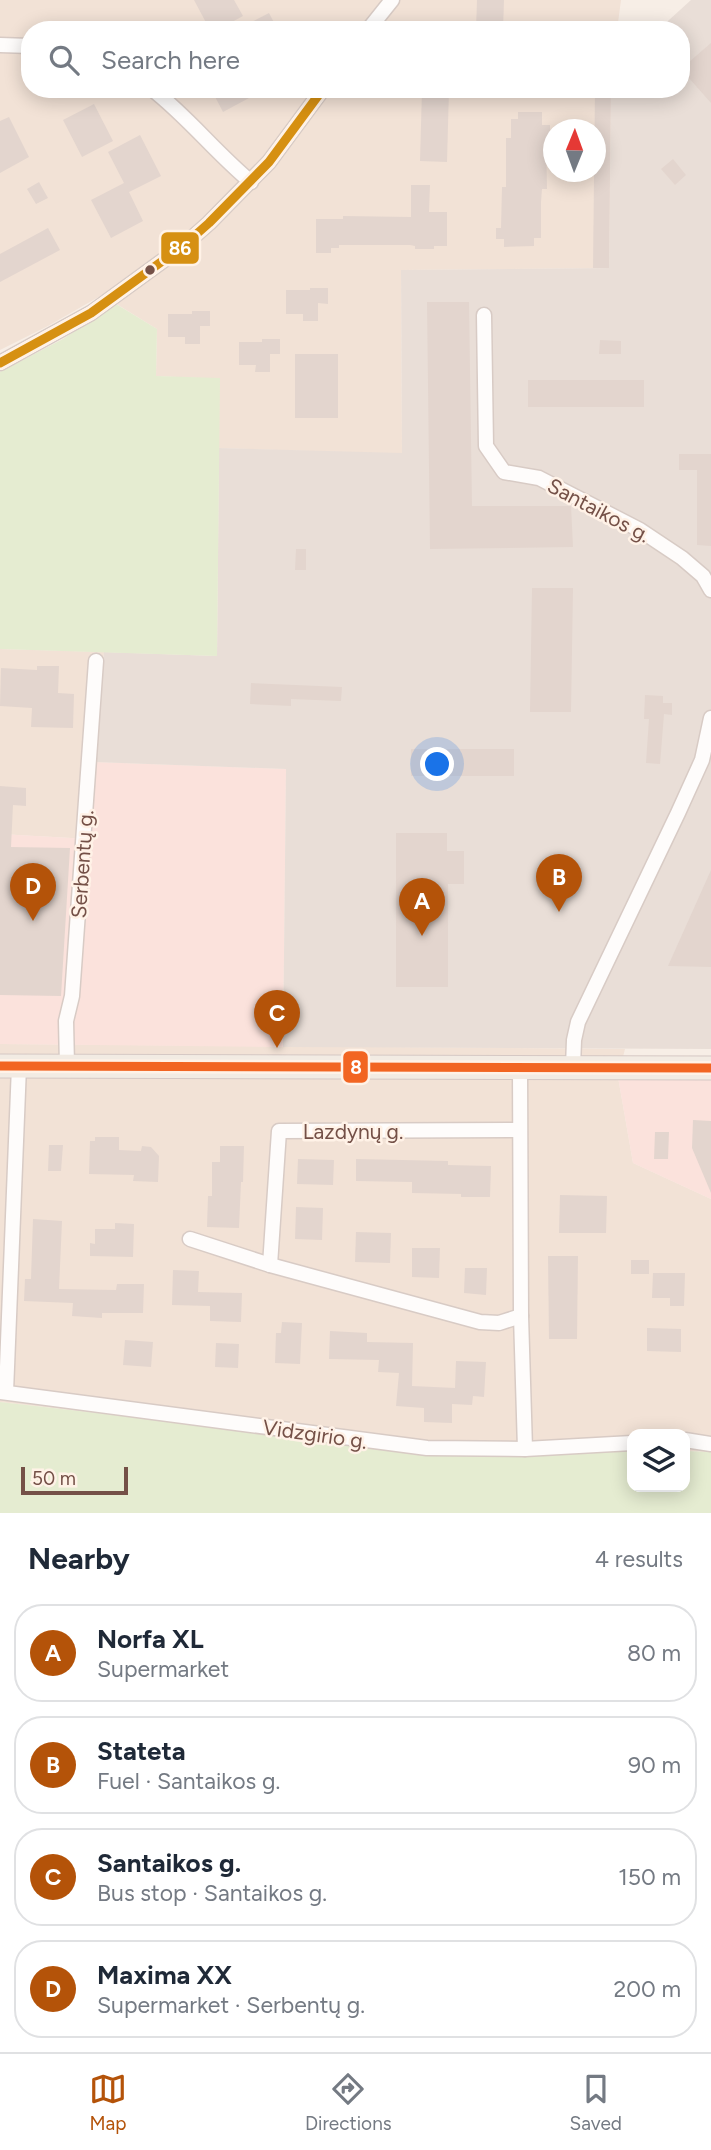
<!DOCTYPE html>
<html lang="en">
<head>
<meta charset="utf-8">
<style>
	:root { --surface:#fff; --page:#f2f2f3; --text:#1f2937; --muted:#747a83; --line:#e0e1e3; --accent:#b45309 }
	body { margin:0; font-family:Figtree,sans-serif; background:var(--page); color:var(--text) }
	.controls { position:absolute; right:21px; bottom:21px; display:grid; overflow:hidden; border-radius:14px; box-shadow:0 4px 18px #0003 }
	.controls button { width:63px; height:63px; display:grid; place-items:center; padding:0; border:0; border-bottom:2px solid var(--line); background:var(--surface); color:var(--text); font:35px sans-serif }
	.compass { position:absolute; left:543px; top:119px; width:63px; height:63px; border-radius:50%; background:var(--surface); box-shadow:0 4px 18px #0003; rotate:1deg }
	.scale { position:absolute; left:21px; bottom:18px; width:107px; box-sizing:border-box; padding-left:7px; border:4px solid #745047; border-top:0; font-size:19px; line-height:24px; white-space:nowrap; color:#745047; -webkit-text-stroke:5px #fff2e7; paint-order:stroke }
	.you { position:absolute; left:438px; top:765px; width:24px; height:24px; margin:-18px; border:5px solid #fff; border-radius:50%; background:#1a73e8; box-shadow:0 0 0 10px #1a73e833 }
	.badge { display:grid; place-items:center; width:46px; height:46px; border-radius:50%; background:var(--accent); color:#fff; font-size:23px; font-weight:700 }
	.pin { position:absolute; translate:-50% -58px; filter:drop-shadow(0 2px 4px #0008) }
	.pin::after { content:''; position:absolute; top:37px; width:24px; height:21px; background:inherit; clip-path:polygon(0 0,100% 0,50% 100%) }
	.list { margin:0; padding:0; list-style:none }
	h2 { display:flex; justify-content:space-between; align-items:center; height:91px; margin:0; padding:0 28px; font-size:30px }
	h2 small { font-size:23px; font-weight:400; color:var(--muted) }
	.list li { display:grid; grid-template-columns:46px 1fr auto; gap:21px; align-items:center; box-sizing:border-box; height:98px; margin:0 14px 14px; padding:0 14px; border:2px solid var(--line); border-radius:28px }
	.list b { display:block; font-size:26px; white-space:nowrap }
	.list p { margin:0; font-size:23px; white-space:nowrap; color:var(--muted) }
	.list em { font-size:23px; font-style:normal; color:var(--muted) }
	.icon { flex:none; width:38px; height:38px; fill:none; stroke:currentColor; stroke-width:2; stroke-linecap:round; stroke-linejoin:round }
	.map { position:relative; flex:none; width:711px; height:1513px; overflow:hidden }
	.search { position:absolute; background:var(--surface); box-shadow:0 4px 18px #0003; left:21px; right:21px; top:21px; height:77px; display:flex; align-items:center; gap:18px; box-sizing:border-box; padding:0 24px; border-radius:28px; color:var(--muted); font-size:26px }
	.sheet { height:539px; background:var(--surface) }
	nav { display:flex; justify-content:space-around; align-items:center; box-sizing:border-box; height:98px; border-top:2px solid var(--line); background:var(--surface); font-size:19px; color:var(--muted) }
	nav a { display:grid; justify-items:center; gap:4px }
	nav .on { color:var(--accent) }
	.map>svg:first-child { display:block }
	.residential { fill:#f2e2d6; fill-rule:evenodd }
	.commercial { fill:#fbe2dc }
	.industrial { fill:#e9ded7 }
	.green { fill:#e5ecd1 }
	.building { fill:#e3d5ce }
	.lines { fill:none; stroke-linecap:round; stroke-linejoin:round }
	.minor-casing { stroke:#d8cbc5; stroke-width:17 }
	.primary-casing { stroke:#d5c8c4; stroke-width:25 }
	.minor { stroke:#fefcfb; stroke-width:14 }
	.primary { stroke:#f2ebe3; stroke-width:23 }
	.bus-1-casing { stroke:#fff2e7; stroke-width:14 }
	.bus-2-casing { stroke:#fff2e7; stroke-width:14 }
	.bus-1 { stroke:#d69012; stroke-width:9 }
	.bus-2 { stroke:#f26522; stroke-width:9 }
	.bus-dot { fill:#745047; stroke:#fff2e7; stroke-width:2.5 }
	.labels { text-anchor:middle; dominant-baseline:central; stroke-width:5; stroke-linejoin:round; paint-order:stroke }
	.street-label { font-size:21px; fill:#745047; stroke:#fff2e7 }
	.line-badge { stroke:#fff2e7; stroke-width:2.5 }
	.badge-label { font-size:19px; text-anchor:middle; font-weight:bold; fill:#fff }
</style>
</head>
<body>
<div class="map">
<svg width="711" height="1513" viewBox="0 0 711 1513">
	<rect width="100%" height="100%" fill="#f7eee6"/>
	<g class="residential">
		<path d="M0,0H621L617,30H30V89H611L609,268L401,270L402,454L219,448V379L156,376L157,329L102,295L48,326L0,350ZM554,130H596V172H554Z"/>
		<polygon points="0,649 104,652 94,762 89,839 0,834"/>
		<polygon points="0,1044 625,1049 618,1077 633,1163 711,1199 711,1452 685,1451 685,1434 632,1434 632,1450 458,1454 0,1402"/>
	</g>
	<g class="commercial">
		<polygon points="94,762 286,769 283,1047 0,1044 0,834 89,839"/>
		<polygon points="618,1077 711,1077 711,1199 633,1163"/>
	</g>
	<polygon class="industrial" points="691,0 711,0 711,1049 283,1047 286,769 94,762 104,652 217,656 219,448 402,453 401,270 609,268 611,89 681,89 681,30 658,30"/>
	<g class="green">
		<polygon points="116,304 157,329 156,376 220,378 217,656 0,649 0,372 63,339"/>
		<polygon points="0,1402 458,1454 632,1450 632,1487 685,1487 685,1451 711,1452 711,1513 0,1513"/>
	</g>
	<g class="building">
		<polygon points="194,0 234,0 243,16 217,30 210,30"/>
		<polygon points="477,0 504,0 503,30 476,30"/>
		<polygon points="269,13 278,30 236,30"/>
		<polygon points="711,43 711,103 681,69"/>
		<polygon points="211,89 266,89 223,112"/>
		<polygon points="422,89 449,89 447,162 420,161"/>
		<polygon points="595,89 611,89 609,268 593,268"/>
		<polygon points="94,104 113,141 82,157 63,120"/>
		<polygon points="518,112 542,112 542,125 550,125 550,140 546,140 547,189 542,189 541,202 541,238 534,238 534,246 504,247 504,239 496,239 496,228 501,228 502,187 506,187 506,138 511,138 511,119 518,119"/>
		<polygon points="9,117 29,157 0,173 0,121"/>
		<polygon points="140,135 161,176 129,192 143,221 111,238 91,200 124,183 108,152"/>
		<polygon points="673,159 686,175 675,185 661,169"/>
		<polygon points="39,182 48,198 36,204 27,189"/>
		<polygon points="411,185 430,185 429,212 447,212 447,246 434,246 434,249 415,249 415,246 410,245 339,245 339,248 331,248 331,253 316,253 316,219 343,219 343,216 411,217"/>
		<polygon points="48,228 60,250 0,282 0,254"/>
		<polygon points="310,288 328,288 328,304 318,303 318,321 303,321 303,314 286,314 286,290 310,290"/>
		<polygon points="427,302 469,302 472,506 571,506 573,547 430,549"/>
		<polygon points="192,311 210,311 210,326 200,326 200,344 185,344 185,337 168,337 168,314 192,314"/>
		<polygon points="262,339 280,339 280,354 270,354 270,372 255,372 256,365 239,365 239,342 262,342"/>
		<polygon points="600,340 621,341 621,354 599,354"/>
		<rect x="295" y="354" width="43" height="64"/>
		<rect x="528" y="380" width="116" height="27"/>
		<polygon points="679,454 711,454 711,546 697,545 697,470 679,470"/>
		<polygon points="296,549 306,549 306,570 295,570"/>
		<polygon points="532,588 573,588 571,712 530,712"/>
		<polygon points="37,666 59,666 58,693 74,694 73,728 31,727 32,708 0,706 1,668 37,670"/>
		<polygon points="251,683 342,687 341,701 291,699 291,706 250,704"/>
		<polygon points="645,695 663,696 663,703 672,703 672,715 664,714 660,764 646,763 649,719 644,719"/>
		<rect x="411" y="749" width="103" height="27"/>
		<polygon points="0,786 26,788 26,806 13,805 11,847 70,848 61,996 0,995"/>
		<polygon points="396,833 447,833 447,851 464,851 464,884 448,884 448,987 396,987"/>
		<polygon points="711,870 711,967 668,966"/>
		<polygon points="693,1120 711,1121 711,1193 692,1148"/>
		<polygon points="655,1132 669,1132 668,1159 654,1159"/>
		<polygon points="95,1137 119,1137 119,1150 141,1151 142,1146 151,1147 159,1156 158,1182 133,1181 134,1175 89,1174 90,1141 95,1141"/>
		<polygon points="49,1145 63,1145 61,1171 48,1171"/>
		<polygon points="220,1146 244,1146 243,1182 241,1182 239,1228 207,1227 208,1196 212,1196 212,1162 220,1162"/>
		<polygon points="298,1159 334,1160 333,1185 297,1184"/>
		<polygon points="356,1159 448,1161 448,1165 491,1166 490,1197 461,1197 461,1194 412,1193 412,1182 356,1181"/>
		<polygon points="560,1195 607,1196 606,1233 559,1233"/>
		<polygon points="296,1207 323,1208 322,1240 295,1239"/>
		<polygon points="33,1219 62,1221 59,1289 116,1290 117,1284 144,1284 143,1313 102,1313 102,1318 72,1316 73,1303 24,1301 25,1279 31,1279"/>
		<polygon points="115,1223 134,1224 133,1257 90,1256 90,1243 95,1244 95,1229 115,1229"/>
		<polygon points="356,1232 391,1233 390,1263 355,1262"/>
		<polygon points="412,1248 440,1248 439,1278 412,1277"/>
		<polygon points="548,1256 578,1256 577,1339 549,1339"/>
		<rect x="631" y="1260" width="18" height="14"/>
		<polygon points="465,1268 487,1268 486,1295 464,1293"/>
		<polygon points="173,1270 199,1271 198,1292 242,1293 241,1322 210,1321 210,1306 172,1305"/>
		<polygon points="653,1273 685,1273 684,1306 670,1306 670,1298 652,1298"/>
		<polygon points="282,1322 302,1323 300,1364 275,1363 276,1333 281,1333"/>
		<polygon points="647,1328 681,1329 681,1352 647,1351"/>
		<polygon points="330,1331 367,1333 367,1342 413,1343 412,1386 455,1388 456,1361 486,1362 484,1397 473,1396 472,1405 452,1404 452,1423 424,1422 424,1408 396,1406 399,1373 378,1372 379,1360 329,1359"/>
		<polygon points="125,1340 153,1342 151,1367 123,1365"/>
		<polygon points="216,1343 239,1344 238,1368 215,1367"/>
	</g>
	<g class="lines">
		<defs>
			<g id="minor">
				<polyline points="368,30 392,0"/>
				<polyline points="0,45 30,46"/>
				<path d="M152,89C188,117 216,153 251,182"/>
				<polyline points="484,315 486,446 504,472 539,478 640,530 682,558 703,576 711,590"/>
				<polyline points="0,363 91,313 183,246 209,223 269,162 323,89"/>
				<polyline points="67,1066 66,1021 72,996 96,661"/>
				<polyline points="520,1067 521,1316 525,1449"/>
				<polyline points="573,1067 574,1040 578,1022 678,813 702,760 711,718"/>
				<polyline points="190,1239 270,1265 480,1322 499,1323 521,1316"/>
				<polyline points="270,1265 279,1131 519,1130"/>
				<polyline points="0,1392 427,1448 525,1449 632,1443"/>
				<polyline points="6,1392 19,1066"/>
				<polyline points="685,1440 711,1444"/>
			</g>
			<polyline id="primary" points="0,1066 711,1068"/>
		</defs>
		<use href="#minor" class="minor-casing"/>
		<use href="#primary" class="primary-casing"/>
		<use href="#minor" class="minor"/>
		<use href="#primary" class="primary"/>
		<defs>
			<polyline id="bus-1" points="0,363 91,313 183,246 209,223 269,162 323,89"/>
			<polyline id="bus-2" points="0,1066 711,1068"/>
		</defs>
		<use href="#bus-1" class="bus-1-casing"/>
		<use href="#bus-2" class="bus-2-casing"/>
		<use href="#bus-1" class="bus-1"/>
		<use href="#bus-2" class="bus-2"/>
	</g>
	<circle class="bus-dot" cx="150" cy="270" r="6"/>
	<g class="labels">
		<g class="street-label">
			<text transform="translate(599 510) rotate(28)">Santaikos g.</text>
			<text transform="translate(82 864) rotate(-86)">Serbentų g.</text>
			<text x="353" y="1131">Lazdynų g.</text>
			<text transform="translate(315 1434) rotate(8)">Vidzgirio g.</text>
		</g>
	</g>
	<g class="line-badge">
		<rect x="160" y="231" width="40" height="34" rx="7" fill="#d69012"/>
		<rect x="342" y="1050" width="27" height="34" rx="7" fill="#f26522"/>
	</g>
	<g class="badge-label">
		<text x="180" y="255">86</text>
		<text x="356" y="1074">8</text>
	</g>
</svg>
<div class="controls">
<button><svg class="icon" aria-label="layers" viewBox="0 0 24 24"><path d="M12 4l9 5-9 5-9-5zM3 14l9 5 9-5"/></svg></button>
</div>
<svg class="compass" viewBox="-18 -18 36 36"><path d="M0-13l5 13h-10z" fill="#e53935"/><path d="M0 13l5-13h-10z" fill="#747a83"/></svg>
<div class="scale">50 m</div>
<div class="you"></div>
<div class="pin badge" style="left:422px;top:936px">A</div>
<div class="pin badge" style="left:559px;top:912px">B</div>
<div class="pin badge" style="left:277px;top:1048px">C</div>
<div class="pin badge" style="left:33px;top:921px">D</div>
<div class="search"><svg class="icon" aria-label="search" viewBox="0 0 24 24"><circle cx="10" cy="10" r="6"/><path d="M15 15l6 6"/></svg>Search here</div>
</div>
<section class="sheet">
<h2>Nearby<small>4 results</small></h2>
<ul class="list">
<li><span class="badge">A</span><div><b>Norfa XL</b><p>Supermarket</p></div><em>80 m</em></li>
<li><span class="badge">B</span><div><b>Stateta</b><p>Fuel · Santaikos g.</p></div><em>90 m</em></li>
<li><span class="badge">C</span><div><b>Santaikos g.</b><p>Bus stop · Santaikos g.</p></div><em>150 m</em></li>
<li><span class="badge">D</span><div><b>Maxima XX</b><p>Supermarket · Serbentų g.</p></div><em>200 m</em></li>
</ul>
</section>
<nav>
<a class="on"><svg class="icon" aria-label="map" viewBox="0 0 24 24"><path d="M3 6l6-2 6 2 6-2v14l-6 2-6-2-6 2zM9 4v14M15 6v14"/></svg>Map</a>
<a><svg class="icon" aria-label="directions" viewBox="0 0 24 24"><path d="M12 3l9 9-9 9-9-9zM9 14v-3h6M13 9l2 2-2 2"/></svg>Directions</a>
<a><svg class="icon" aria-label="saved" viewBox="0 0 24 24"><path d="M7 4h10v16l-5-4-5 4z"/></svg>Saved</a>
</nav>
</body>
</html>
